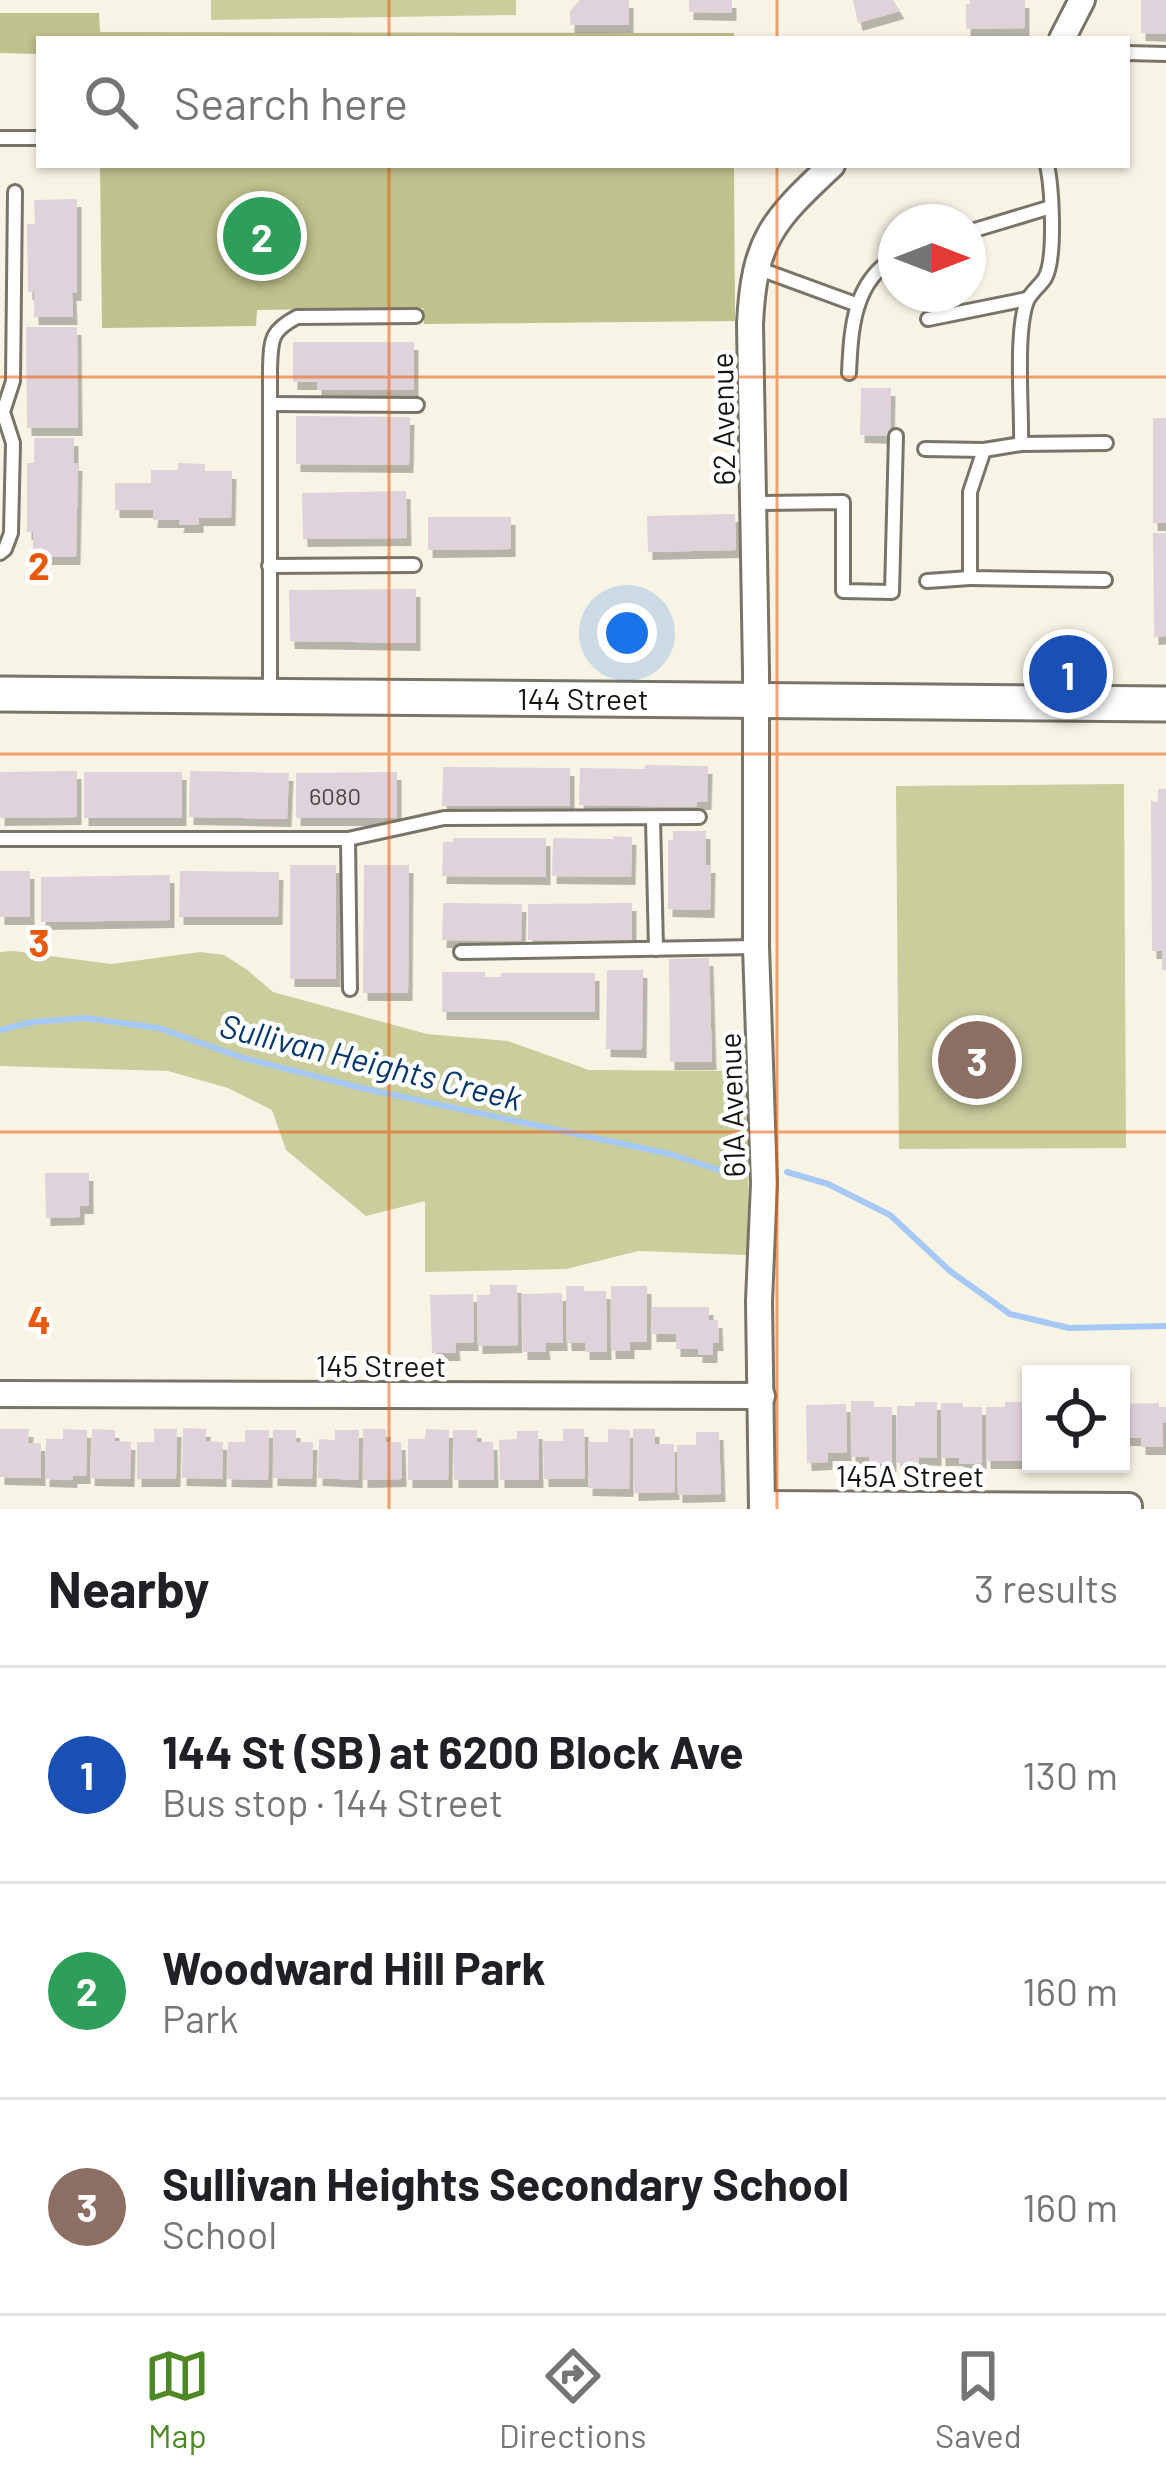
<!DOCTYPE html>
<html lang="en">
<head>
<meta charset="utf-8">
<style>
	:root { --surface:#fff; --page:#f6f6f6; --text:#202124; --muted:#757577; --line:#e0e0e0; --accent:#4e8825 }
	body { margin:0; font-family:Barlow,sans-serif; background:var(--page); color:var(--text) }
	.controls { position:absolute; right:36px; bottom:36px; display:grid; overflow:hidden; border-radius:0px; box-shadow:0 3px 9px #0004 }
	.controls button { width:108px; height:108px; display:grid; place-items:center; padding:0; border:0; border-bottom:3px solid var(--line); background:var(--surface); color:var(--text); font:60px sans-serif }
	.compass { position:absolute; left:878px; top:204px; width:108px; height:108px; border-radius:50%; background:var(--surface); box-shadow:0 3px 9px #0004; rotate:90deg }
	.you { position:absolute; left:627px; top:633px; width:42px; height:42px; margin:-30px; border:9px solid #fff; border-radius:50%; background:#1a73e8; box-shadow:0 0 0 18px #1a73e833 }
	.badge { display:grid; place-items:center; width:78px; height:78px; border-radius:50%; background:var(--accent); color:#fff; font-size:39px; font-weight:700 }
	.pin { position:absolute; translate:-50% -50%; border:6px solid #fff; box-shadow:0 3px 12px #0006 }
	.list { margin:0; padding:0; list-style:none }
	h2 { display:flex; justify-content:space-between; align-items:center; height:156px; margin:0; padding:0 48px; font-size:51px }
	h2 small { font-size:39px; font-weight:400; color:var(--muted) }
	.list li { display:grid; grid-template-columns:78px 1fr auto; gap:36px; align-items:center; box-sizing:border-box; height:216px; padding:0 48px; border-top:3px solid var(--line) }
	.list b { display:block; font-size:45px; white-space:nowrap }
	.list p { margin:0; font-size:39px; white-space:nowrap; color:var(--muted) }
	.list em { font-size:39px; font-style:normal; color:var(--muted) }
	.icon { flex:none; width:66px; height:66px; fill:none; stroke:currentColor; stroke-width:2; stroke-linecap:round; stroke-linejoin:round }
	.map { position:relative; flex:none; width:1166px; height:1509px; overflow:hidden }
	.search { position:absolute; background:var(--surface); box-shadow:0 3px 9px #0004; left:36px; right:36px; top:36px; height:132px; display:flex; align-items:center; gap:30px; box-sizing:border-box; padding:0 42px; border-radius:0px; color:var(--muted); font-size:45px }
	.sheet { height:804px; background:var(--surface) }
	nav { display:flex; justify-content:space-around; align-items:center; box-sizing:border-box; height:168px; border-top:3px solid var(--line); background:var(--surface); font-size:33px; color:var(--muted) }
	nav a { display:grid; justify-items:center; gap:6px }
	nav .on { color:var(--accent) }
	.map>svg:first-child { display:block }
	.green { fill:#cacd9c }
	.forest { fill:#bfc28c }
	.lines { fill:none; stroke-linecap:round; stroke-linejoin:round }
	.stream { stroke:#a6c8f5; stroke-width:6 }
	.building { fill:#e0d2db; filter:url(#shadow) }
	.lane-casing { stroke:#787568; stroke-width:18 }
	.street-casing { stroke:#787568; stroke-width:30 }
	.secondary-casing { stroke:#787568; stroke-width:39 }
	.lane { stroke:#fff; stroke-width:12 }
	.street { stroke:#fff; stroke-width:24 }
	.secondary { stroke:#fff; stroke-width:33 }
	.grid { fill:none; stroke:#e8590c; stroke-width:3; stroke-opacity:0.55 }
	.labels { text-anchor:middle; dominant-baseline:central; stroke-width:9; stroke-linejoin:round; paint-order:stroke }
	.number-label { font-size:24px; fill:#484442 }
	.street-label { font-size:30px; fill:#15140f; stroke:#fff }
	.water-label { font-size:33px; font-style:italic; fill:#08376b; stroke:#fff }
	.grid-label { font-size:39px; text-anchor:middle; font-weight:bold; fill:#e8590c; stroke:#fff; stroke-width:9; stroke-linejoin:round; paint-order:stroke }
</style>
</head>
<body>
<div class="map">
<svg width="1166" height="1509" viewBox="0 0 1166 1509">
	<defs>
		<filter id="shadow"><feDropShadow dx="4.5" dy="8" stdDeviation="0" flood-color="#0004"/></filter>
	</defs>
	<rect width="100%" height="100%" fill="#f8f4e5"/>
	<g class="green">
		<polygon points="211,0 516,0 516,15 211,20"/>
		<polygon points="1124,784 1126,1148 899,1149 896,786"/>
		<polygon points="13,951 111,964 200,952 224,955 246,969 273,992 427,1034 508,1041 589,1070 750,1071 747,1255 638,1251 566,1269 425,1272 425,1201 366,1216 286,1150 272,1110 228,1088 168,1071 0,1066 0,952"/>
	</g>
	<g class="forest">
		<polygon points="0,13 99,13 100,32 734,33 734,39 39,39 39,54 0,53"/>
		<polygon points="100,165 734,165 735,321 424,324 423,308 257,310 256,326 102,328"/>
	</g>
	<g class="lines">
		<g class="stream">
			<polyline points="0,1030 33,1022 85,1018 159,1028 243,1058 366,1089 670,1154 728,1173"/>
			<polyline points="787,1172 828,1184 890,1215 950,1271 1010,1314 1069,1328 1166,1326"/>
		</g>
	</g>
	<g class="building">
		<polygon points="580,0 629,0 629,25 570,25 570,11"/>
		<polygon points="689,0 732,0 732,13 689,12"/>
		<polygon points="853,0 893,0 900,11 858,23"/>
		<polygon points="970,0 1025,0 1025,28 966,29 966,4 970,4"/>
		<polygon points="1141,0 1166,0 1166,34 1141,33"/>
		<polygon points="77,199 77,293 72,293 73,317 34,317 34,292 28,292 27,224 35,224 34,200"/>
		<polygon points="26,327 77,327 78,428 27,428"/>
		<polygon points="293,342 414,342 414,390 317,390 317,382 293,382"/>
		<polygon points="861,388 891,388 890,436 860,435"/>
		<polygon points="296,416 410,417 409,465 296,464"/>
		<rect x="1153" y="418" width="13" height="105"/>
		<polygon points="34,438 74,438 74,463 78,463 76,557 33,557 33,532 27,532 27,463 34,463"/>
		<polygon points="178,463 205,464 205,471 232,471 231,518 199,518 199,525 179,525 180,520 153,520 154,510 115,510 115,483 151,483 151,470 178,470"/>
		<polygon points="406,491 407,538 303,539 302,493"/>
		<polygon points="735,514 736,550 648,552 647,516"/>
		<polygon points="428,517 511,517 511,549 428,550"/>
		<polygon points="1153,533 1166,533 1166,636 1154,637"/>
		<polygon points="416,589 416,643 290,641 289,590"/>
		<polygon points="645,765 708,766 707,802 697,802 697,807 579,805 580,768 645,769"/>
		<polygon points="443,767 570,768 570,806 442,806"/>
		<polygon points="77,771 77,817 0,818 0,772"/>
		<polygon points="190,771 289,773 287,819 189,817"/>
		<rect x="84" y="772" width="98" height="46"/>
		<polygon points="397,772 397,818 296,818 296,773"/>
		<polygon points="1158,789 1166,789 1166,970 1162,970 1162,951 1152,951 1151,801 1158,802"/>
		<polygon points="673,831 706,831 706,865 711,865 710,910 668,909 668,840 673,840"/>
		<polygon points="613,836 632,837 631,877 552,876 553,838 613,839"/>
		<polygon points="453,838 546,838 546,877 442,876 443,842 453,842"/>
		<rect x="290" y="865" width="46" height="114"/>
		<polygon points="364,865 409,865 408,993 363,993"/>
		<rect x="0" y="871" width="30" height="46"/>
		<polygon points="180,871 279,872 278,917 179,917"/>
		<polygon points="170,875 170,920 41,922 41,877"/>
		<polygon points="443,903 522,904 521,941 442,940"/>
		<polygon points="632,903 632,941 528,940 528,904"/>
		<polygon points="709,958 712,1062 670,1062 669,959"/>
		<polygon points="607,970 643,970 642,1050 606,1049"/>
		<polygon points="442,972 485,972 485,977 501,977 501,973 595,973 595,1012 442,1012"/>
		<polygon points="45,1173 89,1173 89,1206 80,1206 80,1217 46,1218"/>
		<polygon points="490,1285 517,1285 518,1345 478,1346 477,1295 490,1295"/>
		<polygon points="566,1286 584,1286 584,1291 606,1291 607,1352 585,1352 585,1343 567,1343"/>
		<polygon points="611,1286 647,1286 647,1342 630,1342 630,1351 611,1351"/>
		<polygon points="562,1293 563,1343 545,1343 546,1352 523,1352 522,1294"/>
		<polygon points="473,1294 474,1343 455,1343 456,1353 432,1353 430,1295"/>
		<polygon points="651,1307 709,1307 709,1320 718,1320 719,1343 713,1343 713,1355 698,1355 698,1349 676,1349 676,1334 652,1334"/>
		<polygon points="851,1401 874,1401 874,1407 892,1407 892,1464 869,1463 869,1457 851,1457"/>
		<polygon points="915,1402 937,1402 937,1458 919,1457 919,1464 896,1463 897,1406 915,1406"/>
		<polygon points="1005,1402 1026,1402 1027,1461 986,1461 986,1407 1005,1407"/>
		<polygon points="941,1403 963,1403 963,1407 982,1407 982,1463 959,1464 959,1458 941,1458"/>
		<polygon points="1159,1403 1159,1407 1166,1407 1166,1423 1162,1423 1163,1447 1141,1447 1141,1438 1122,1438 1121,1404"/>
		<polygon points="846,1404 847,1453 828,1453 828,1462 807,1463 806,1405"/>
		<polygon points="183,1428 206,1429 206,1441 223,1442 222,1479 182,1478"/>
		<polygon points="0,1429 29,1429 28,1443 41,1443 41,1478 0,1477"/>
		<polygon points="63,1429 87,1430 86,1476 73,1476 73,1480 45,1479 46,1439 63,1439"/>
		<polygon points="92,1429 115,1430 115,1441 131,1442 130,1479 90,1478"/>
		<polygon points="154,1429 177,1429 176,1479 137,1479 137,1442 154,1442"/>
		<polygon points="363,1429 386,1429 386,1442 401,1442 402,1479 363,1480"/>
		<polygon points="426,1429 449,1430 448,1480 408,1480 408,1439 425,1439"/>
		<polygon points="563,1429 584,1429 585,1479 544,1479 543,1441 563,1441"/>
		<polygon points="608,1429 630,1430 629,1489 588,1488 589,1442 608,1442"/>
		<polygon points="633,1429 655,1429 655,1444 674,1444 675,1492 634,1493"/>
		<polygon points="245,1430 269,1430 268,1480 227,1479 228,1442 245,1442"/>
		<polygon points="273,1430 296,1430 296,1442 313,1442 312,1479 273,1478"/>
		<polygon points="335,1430 359,1430 358,1480 318,1478 319,1439 335,1440"/>
		<polygon points="453,1430 477,1430 477,1442 493,1442 494,1480 454,1480"/>
		<polygon points="517,1431 538,1431 539,1480 500,1480 499,1440 517,1439"/>
		<polygon points="696,1432 719,1432 721,1494 678,1495 677,1445 696,1445"/>
	</g>
	<g class="lines">
		<defs>
			<g id="lane">
				<polyline points="1127,53 1166,54"/>
				<polyline points="0,138 39,138"/>
				<path d="M1047,165C1052,188 1056,259 1045,278C1040,286 1031,292 1027,301C1015,332 1022,408 1021,444L984,450L970,492V578L1105,580"/>
				<polyline points="968,232 1051,207"/>
				<polyline points="757,268 858,305"/>
				<polyline points="928,319 1027,299"/>
				<path d="M849,373C851,330 853,281 896,257"/>
				<polyline points="270,404 417,405"/>
				<polyline points="1021,444 1106,443"/>
				<polyline points="925,449 984,450"/>
				<polyline points="754,503 843,502 843,591 892,592 896,436"/>
				<polyline points="0,553 5,549 11,533 13,443 3,412 13,381 15,192"/>
				<polyline points="269,566 414,565"/>
				<polyline points="927,581 970,578"/>
				<path d="M270,693V369C271,340 270,331 297,317L416,316"/>
				<polyline points="653,819 656,949"/>
				<polyline points="0,839 348,839 444,818 699,817"/>
				<polyline points="348,839 350,989"/>
				<polyline points="461,952 756,947"/>
			</g>
			<g id="street">
				<polyline points="1062,39 1082,0"/>
				<polyline points="0,1394 762,1396"/>
				<polyline points="762,1504 1129,1506 1129,1509"/>
				<path d="M762,1509L759,1301L764,1183L756,947V672L750,324C754,240 772,221 832,165"/>
			</g>
			<polyline id="secondary" points="0,694 1166,704"/>
		</defs>
		<use href="#lane" class="lane-casing"/>
		<use href="#street" class="street-casing"/>
		<use href="#secondary" class="secondary-casing"/>
		<use href="#lane" class="lane"/>
		<use href="#street" class="street"/>
		<use href="#secondary" class="secondary"/>
	</g>
	<path class="grid" d="M389,0V39M777,0V39M389,165V1509M777,165V1509M0,377H1166M0,754H1166M0,1132H1166"/>
	<g class="labels">
		<g class="number-label">
			<text x="335" y="795">6080</text>
		</g>
		<g class="street-label">
			<text transform="translate(722 419) rotate(-91)">62 Avenue</text>
			<text x="583" y="698">144 Street</text>
			<text transform="translate(731 1105) rotate(-92)">61A Avenue</text>
			<text x="381" y="1365">145 Street</text>
			<text x="910" y="1475">145A Street</text>
		</g>
		<g class="water-label">
			<text transform="translate(371 1061) rotate(14)">Sullivan Heights Creek</text>
		</g>
	</g>
	<g class="grid-label">
		<text x="39" y="580">2</text>
		<text x="39" y="957">3</text>
		<text x="39" y="1334">4</text>
	</g>
</svg>
<div class="controls">
<button><svg class="icon" aria-label="locate" viewBox="0 0 24 24"><circle cx="12" cy="12" r="6"/><path d="M12 2v4M12 18v4M2 12h4M18 12h4"/></svg></button>
</div>
<svg class="compass" viewBox="-18 -18 36 36"><path d="M0-13l5 13h-10z" fill="#e53935"/><path d="M0 13l5-13h-10z" fill="#757577"/></svg>
<div class="you"></div>
<div class="pin badge" style="left:1068px;top:674px;background:#1a4fb4">1</div>
<div class="pin badge" style="left:262px;top:236px;background:#2e9e5b">2</div>
<div class="pin badge" style="left:977px;top:1060px;background:#8d6e63">3</div>
<div class="search"><svg class="icon" aria-label="search" viewBox="0 0 24 24"><circle cx="10" cy="10" r="6"/><path d="M15 15l6 6"/></svg>Search here</div>
</div>
<section class="sheet">
<h2>Nearby<small>3 results</small></h2>
<ul class="list">
<li><span class="badge" style="background:#1a4fb4">1</span><div><b>144 St (SB) at 6200 Block Ave</b><p>Bus stop · 144 Street</p></div><em>130 m</em></li>
<li><span class="badge" style="background:#2e9e5b">2</span><div><b>Woodward Hill Park</b><p>Park</p></div><em>160 m</em></li>
<li><span class="badge" style="background:#8d6e63">3</span><div><b>Sullivan Heights Secondary School</b><p>School</p></div><em>160 m</em></li>
</ul>
</section>
<nav>
<a class="on"><svg class="icon" aria-label="map" viewBox="0 0 24 24"><path d="M3 6l6-2 6 2 6-2v14l-6 2-6-2-6 2zM9 4v14M15 6v14"/></svg>Map</a>
<a><svg class="icon" aria-label="directions" viewBox="0 0 24 24"><path d="M12 3l9 9-9 9-9-9zM9 14v-3h6M13 9l2 2-2 2"/></svg>Directions</a>
<a><svg class="icon" aria-label="saved" viewBox="0 0 24 24"><path d="M7 4h10v16l-5-4-5 4z"/></svg>Saved</a>
</nav>
</body>
</html>
